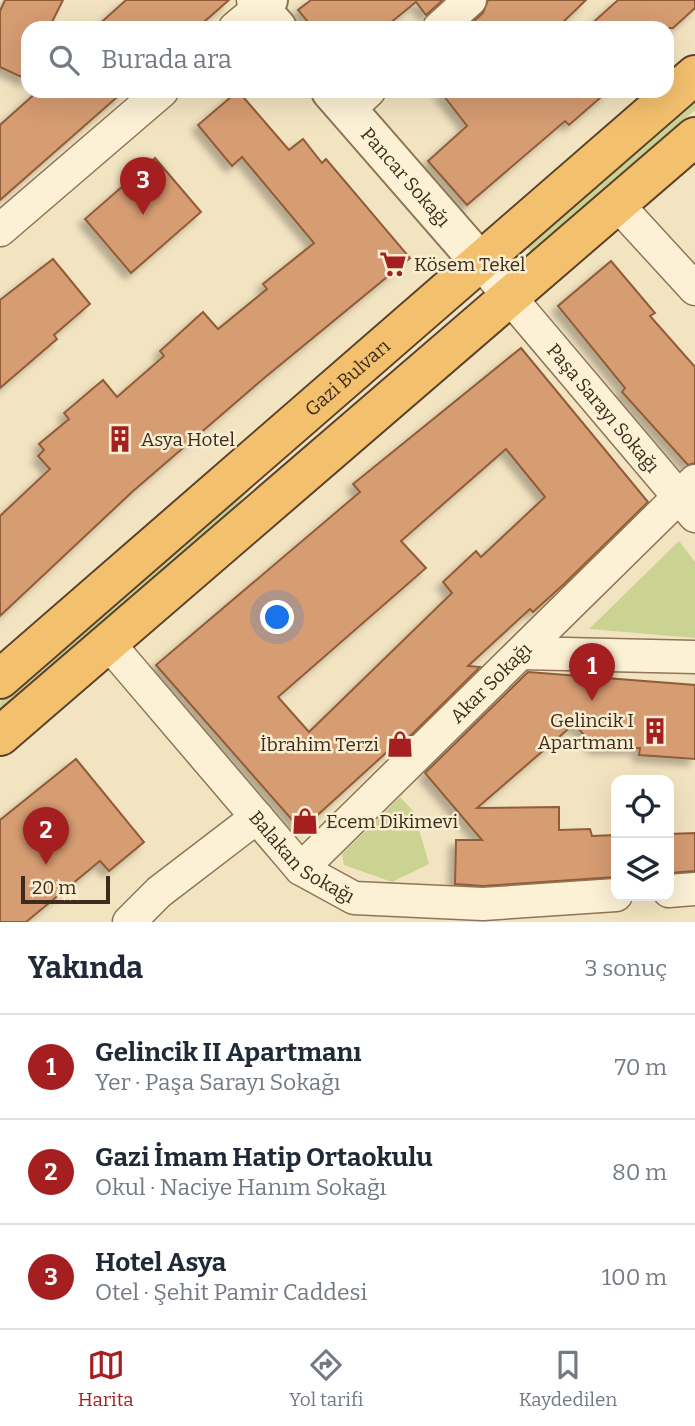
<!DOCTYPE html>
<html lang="tr">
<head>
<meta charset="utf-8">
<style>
	:root { --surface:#fff; --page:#f2f2f3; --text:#1f2937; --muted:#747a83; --line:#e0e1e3; --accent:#a51f20 }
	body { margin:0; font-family:Bitter,serif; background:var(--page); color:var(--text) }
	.controls { position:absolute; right:21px; bottom:21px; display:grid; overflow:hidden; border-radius:14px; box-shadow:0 7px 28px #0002 }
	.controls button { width:63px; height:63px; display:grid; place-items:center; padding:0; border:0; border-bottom:2px solid var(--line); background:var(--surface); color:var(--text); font:35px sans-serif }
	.scale { position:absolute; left:21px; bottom:18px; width:89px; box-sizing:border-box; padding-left:7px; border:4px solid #3d2c1c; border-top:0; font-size:19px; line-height:24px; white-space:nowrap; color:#3d2c1c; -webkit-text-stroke:5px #f9eed2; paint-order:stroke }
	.you { position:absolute; left:278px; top:618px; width:24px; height:24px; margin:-18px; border:5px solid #fff; border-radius:50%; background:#1a73e8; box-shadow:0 0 0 10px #1a73e833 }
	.badge { display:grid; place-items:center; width:46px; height:46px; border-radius:50%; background:var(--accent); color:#fff; font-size:23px; font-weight:700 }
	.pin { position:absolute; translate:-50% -58px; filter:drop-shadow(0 2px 4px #0008) }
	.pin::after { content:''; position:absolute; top:37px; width:24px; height:21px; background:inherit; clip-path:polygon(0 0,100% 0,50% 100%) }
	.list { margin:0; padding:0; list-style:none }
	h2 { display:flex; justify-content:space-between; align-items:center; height:91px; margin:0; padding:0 28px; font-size:30px }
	h2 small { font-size:23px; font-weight:400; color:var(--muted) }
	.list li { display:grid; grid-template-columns:46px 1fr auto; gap:21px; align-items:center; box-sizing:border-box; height:105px; padding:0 28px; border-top:2px solid var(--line) }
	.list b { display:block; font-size:26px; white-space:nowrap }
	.list p { margin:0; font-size:23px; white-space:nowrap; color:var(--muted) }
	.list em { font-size:23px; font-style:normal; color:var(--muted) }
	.icon { flex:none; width:38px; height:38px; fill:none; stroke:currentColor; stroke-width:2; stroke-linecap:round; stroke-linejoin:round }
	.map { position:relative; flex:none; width:695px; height:922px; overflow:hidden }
	.search { position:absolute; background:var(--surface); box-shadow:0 7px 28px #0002; left:21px; right:21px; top:21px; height:77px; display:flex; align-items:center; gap:18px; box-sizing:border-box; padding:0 24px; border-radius:21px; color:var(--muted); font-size:26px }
	.sheet { height:406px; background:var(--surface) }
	nav { display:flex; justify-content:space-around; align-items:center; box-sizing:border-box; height:98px; border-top:2px solid var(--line); background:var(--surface); font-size:19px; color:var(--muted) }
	nav a { display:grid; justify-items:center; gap:4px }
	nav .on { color:var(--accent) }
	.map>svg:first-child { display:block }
	.green { fill:#cbd393 }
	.building { fill:#d69c72; stroke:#915c39; stroke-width:2; fill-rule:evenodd; filter:url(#shadow) }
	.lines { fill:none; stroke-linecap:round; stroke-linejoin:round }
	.minor-casing { stroke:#8f7456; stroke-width:35 }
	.tertiary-casing { stroke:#8f7456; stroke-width:42 }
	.trunk-casing { stroke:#5c422b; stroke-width:42 }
	.minor { stroke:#fcf1d5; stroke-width:32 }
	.tertiary { stroke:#fcf1d5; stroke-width:38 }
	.trunk { stroke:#f3c06e; stroke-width:38 }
	.labels { text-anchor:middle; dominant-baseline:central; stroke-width:5; stroke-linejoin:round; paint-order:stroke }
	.street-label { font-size:19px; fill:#3d2c1c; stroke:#f9eed2 }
	.poi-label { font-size:19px; fill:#3d2c1c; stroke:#f9eed2; text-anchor:start }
</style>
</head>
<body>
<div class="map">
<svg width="695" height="922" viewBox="0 0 695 922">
	<defs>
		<filter id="shadow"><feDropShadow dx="-6" dy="6" stdDeviation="3.5" flood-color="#0004"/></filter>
	</defs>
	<rect width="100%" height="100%" fill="#f3e4c1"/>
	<g class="green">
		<polygon points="695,97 695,110 531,252 525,244"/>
		<polygon points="253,482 257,482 221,522 0,715 0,702"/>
		<polygon points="679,541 695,562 695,638 589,629"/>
		<polygon points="400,797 414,812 429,864 392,882 344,865 342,854"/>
	</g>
	<g class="building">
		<polygon points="5,0 63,0 49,28 28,28 28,80 0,67 0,11"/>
		<polygon points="126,0 229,0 197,28 95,28"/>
		<polygon points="311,0 443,0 426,15 416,2 384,28 313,28 298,10"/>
		<polygon points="488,0 586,0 557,28 466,28 483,13"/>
		<polygon points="618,0 695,0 695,8 673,28 587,28"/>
		<polygon points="38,91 124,91 0,200 0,125"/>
		<polygon points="238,91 289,150 303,139 322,163 326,159 410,258 263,379 132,492 0,616 0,516 50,469 38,456 44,450 39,444 69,419 64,413 103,380 117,397 164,356 160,351 203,312 218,329 267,289 263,284 314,243 242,157 232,166 198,125"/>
		<polygon points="440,91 608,91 569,125 565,121 467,205 428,161 467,126"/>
		<polygon points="155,158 201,212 131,273 85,219"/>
		<polygon points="53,259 90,304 54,335 57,339 0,388 0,300"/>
		<polygon points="611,261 655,313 650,316 695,367 695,463 688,465 622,392 625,388 558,306"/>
		<path d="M521,348L648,502L564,584L533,612L530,609L468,666L480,667L401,745L398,742L301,830L156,665L360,492L353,484ZM506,449L545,497L481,557L476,551L443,582L452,593L309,732L278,697L426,568L401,541Z"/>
		<polygon points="528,672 695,685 695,759 639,755 640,748 596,748 574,724 477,808 559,807 559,830 590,829 592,836 616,835 616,877 483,886 455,884 456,840 482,840 425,773"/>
		<polygon points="76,759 144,842 109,871 100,861 26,922 0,922 0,820"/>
		<polygon points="695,833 695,871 669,873 669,834"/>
	</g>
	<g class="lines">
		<defs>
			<g id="minor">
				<polyline points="235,28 259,8 253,0"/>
				<polyline points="439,28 470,0"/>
				<polyline points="348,110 369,91"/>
				<polyline points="618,205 695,289"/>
				<polyline points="0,230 162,91"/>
				<path id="s1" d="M480,262L695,516"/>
				<path id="s2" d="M109,644L301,869L354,898L483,904L616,895"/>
				<polyline points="522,653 695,657"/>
				<path id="s3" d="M301,869L695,481"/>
				<polyline points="669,891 695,889"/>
				<polyline points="129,922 159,892 257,817"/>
			</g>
			<g id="tertiary">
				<polyline points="268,0 259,8 277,28"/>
				<path id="s4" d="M331,91L480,262"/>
			</g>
			<g id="trunk">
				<path id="s5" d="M0,679L695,75"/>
				<polyline points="0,736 695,137"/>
			</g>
		</defs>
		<use href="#minor" class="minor-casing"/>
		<use href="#tertiary" class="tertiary-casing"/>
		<use href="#trunk" class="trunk-casing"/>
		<use href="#minor" class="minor"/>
		<use href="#tertiary" class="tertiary"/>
		<use href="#trunk" class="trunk"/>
	</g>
	<defs>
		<symbol id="supermarket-bare" viewBox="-9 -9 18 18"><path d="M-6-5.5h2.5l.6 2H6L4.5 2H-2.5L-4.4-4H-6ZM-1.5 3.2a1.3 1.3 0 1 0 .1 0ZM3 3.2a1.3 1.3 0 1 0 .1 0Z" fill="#a51f20" stroke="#f9eed2" stroke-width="2.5" paint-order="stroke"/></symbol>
		<symbol id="building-bare" viewBox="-9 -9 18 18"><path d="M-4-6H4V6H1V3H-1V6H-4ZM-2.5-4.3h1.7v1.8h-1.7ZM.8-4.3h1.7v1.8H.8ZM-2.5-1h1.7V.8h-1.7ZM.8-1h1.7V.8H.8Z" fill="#a51f20" stroke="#f9eed2" stroke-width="2.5" paint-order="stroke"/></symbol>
		<symbol id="shop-bare" viewBox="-9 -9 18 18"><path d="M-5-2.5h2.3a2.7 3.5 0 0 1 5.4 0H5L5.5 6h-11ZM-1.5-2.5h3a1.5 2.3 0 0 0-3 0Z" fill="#a51f20" stroke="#f9eed2" stroke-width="2.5" paint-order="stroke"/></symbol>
	</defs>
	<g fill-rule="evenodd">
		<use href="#supermarket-bare" x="374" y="245" width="38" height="38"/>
		<use href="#building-bare" x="101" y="420" width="38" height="38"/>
		<use href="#building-bare" x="636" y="712" width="38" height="38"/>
		<use href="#shop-bare" x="381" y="725" width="38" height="38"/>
		<use href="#shop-bare" x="286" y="802" width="38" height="38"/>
	</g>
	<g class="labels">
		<g class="street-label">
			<text stroke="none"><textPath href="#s4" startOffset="114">Pancar Sokağı</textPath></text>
			<text stroke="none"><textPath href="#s5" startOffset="460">Gazi Bulvarı</textPath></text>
			<text stroke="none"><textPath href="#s1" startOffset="191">Paşa Sarayı Sokağı</textPath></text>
			<text stroke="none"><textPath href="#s3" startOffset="266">Akar Sokağı</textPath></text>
			<text stroke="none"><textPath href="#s2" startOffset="289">Balakan Sokağı</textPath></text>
		</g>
		<g class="poi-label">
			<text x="414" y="264">Kösem Tekel</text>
			<text x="141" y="439">Asya Hotel</text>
			<text x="634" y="720" text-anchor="end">Gelincik I<tspan x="634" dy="22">Apartmanı</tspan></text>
			<text x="379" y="744" text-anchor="end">İbrahim Terzi</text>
			<text x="326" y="821">Ecem Dikimevi</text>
		</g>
	</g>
</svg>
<div class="controls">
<button><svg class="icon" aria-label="locate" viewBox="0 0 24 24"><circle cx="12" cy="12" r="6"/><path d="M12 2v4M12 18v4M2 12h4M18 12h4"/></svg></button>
<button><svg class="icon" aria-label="layers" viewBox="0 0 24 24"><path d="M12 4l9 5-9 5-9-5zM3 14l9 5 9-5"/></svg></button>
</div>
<div class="scale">20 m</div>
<div class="you"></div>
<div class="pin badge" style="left:592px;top:701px">1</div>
<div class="pin badge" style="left:46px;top:865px">2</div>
<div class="pin badge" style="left:143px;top:215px">3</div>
<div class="search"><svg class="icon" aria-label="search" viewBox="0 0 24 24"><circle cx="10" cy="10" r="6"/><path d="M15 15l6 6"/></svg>Burada ara</div>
</div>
<section class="sheet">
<h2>Yakında<small>3 sonuç</small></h2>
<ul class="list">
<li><span class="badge">1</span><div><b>Gelincik II Apartmanı</b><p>Yer · Paşa Sarayı Sokağı</p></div><em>70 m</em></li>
<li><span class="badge">2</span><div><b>Gazi İmam Hatip Ortaokulu</b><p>Okul · Naciye Hanım Sokağı</p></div><em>80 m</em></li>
<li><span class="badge">3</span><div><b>Hotel Asya</b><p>Otel · Şehit Pamir Caddesi</p></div><em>100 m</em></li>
</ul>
</section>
<nav>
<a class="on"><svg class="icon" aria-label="map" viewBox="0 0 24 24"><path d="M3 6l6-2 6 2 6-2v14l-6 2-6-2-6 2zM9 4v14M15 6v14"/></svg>Harita</a>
<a><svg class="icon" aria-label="directions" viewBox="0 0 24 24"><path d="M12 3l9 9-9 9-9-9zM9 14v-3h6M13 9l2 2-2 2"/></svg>Yol tarifi</a>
<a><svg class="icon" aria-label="saved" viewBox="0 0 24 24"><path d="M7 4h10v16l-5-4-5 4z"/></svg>Kaydedilen</a>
</nav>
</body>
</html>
